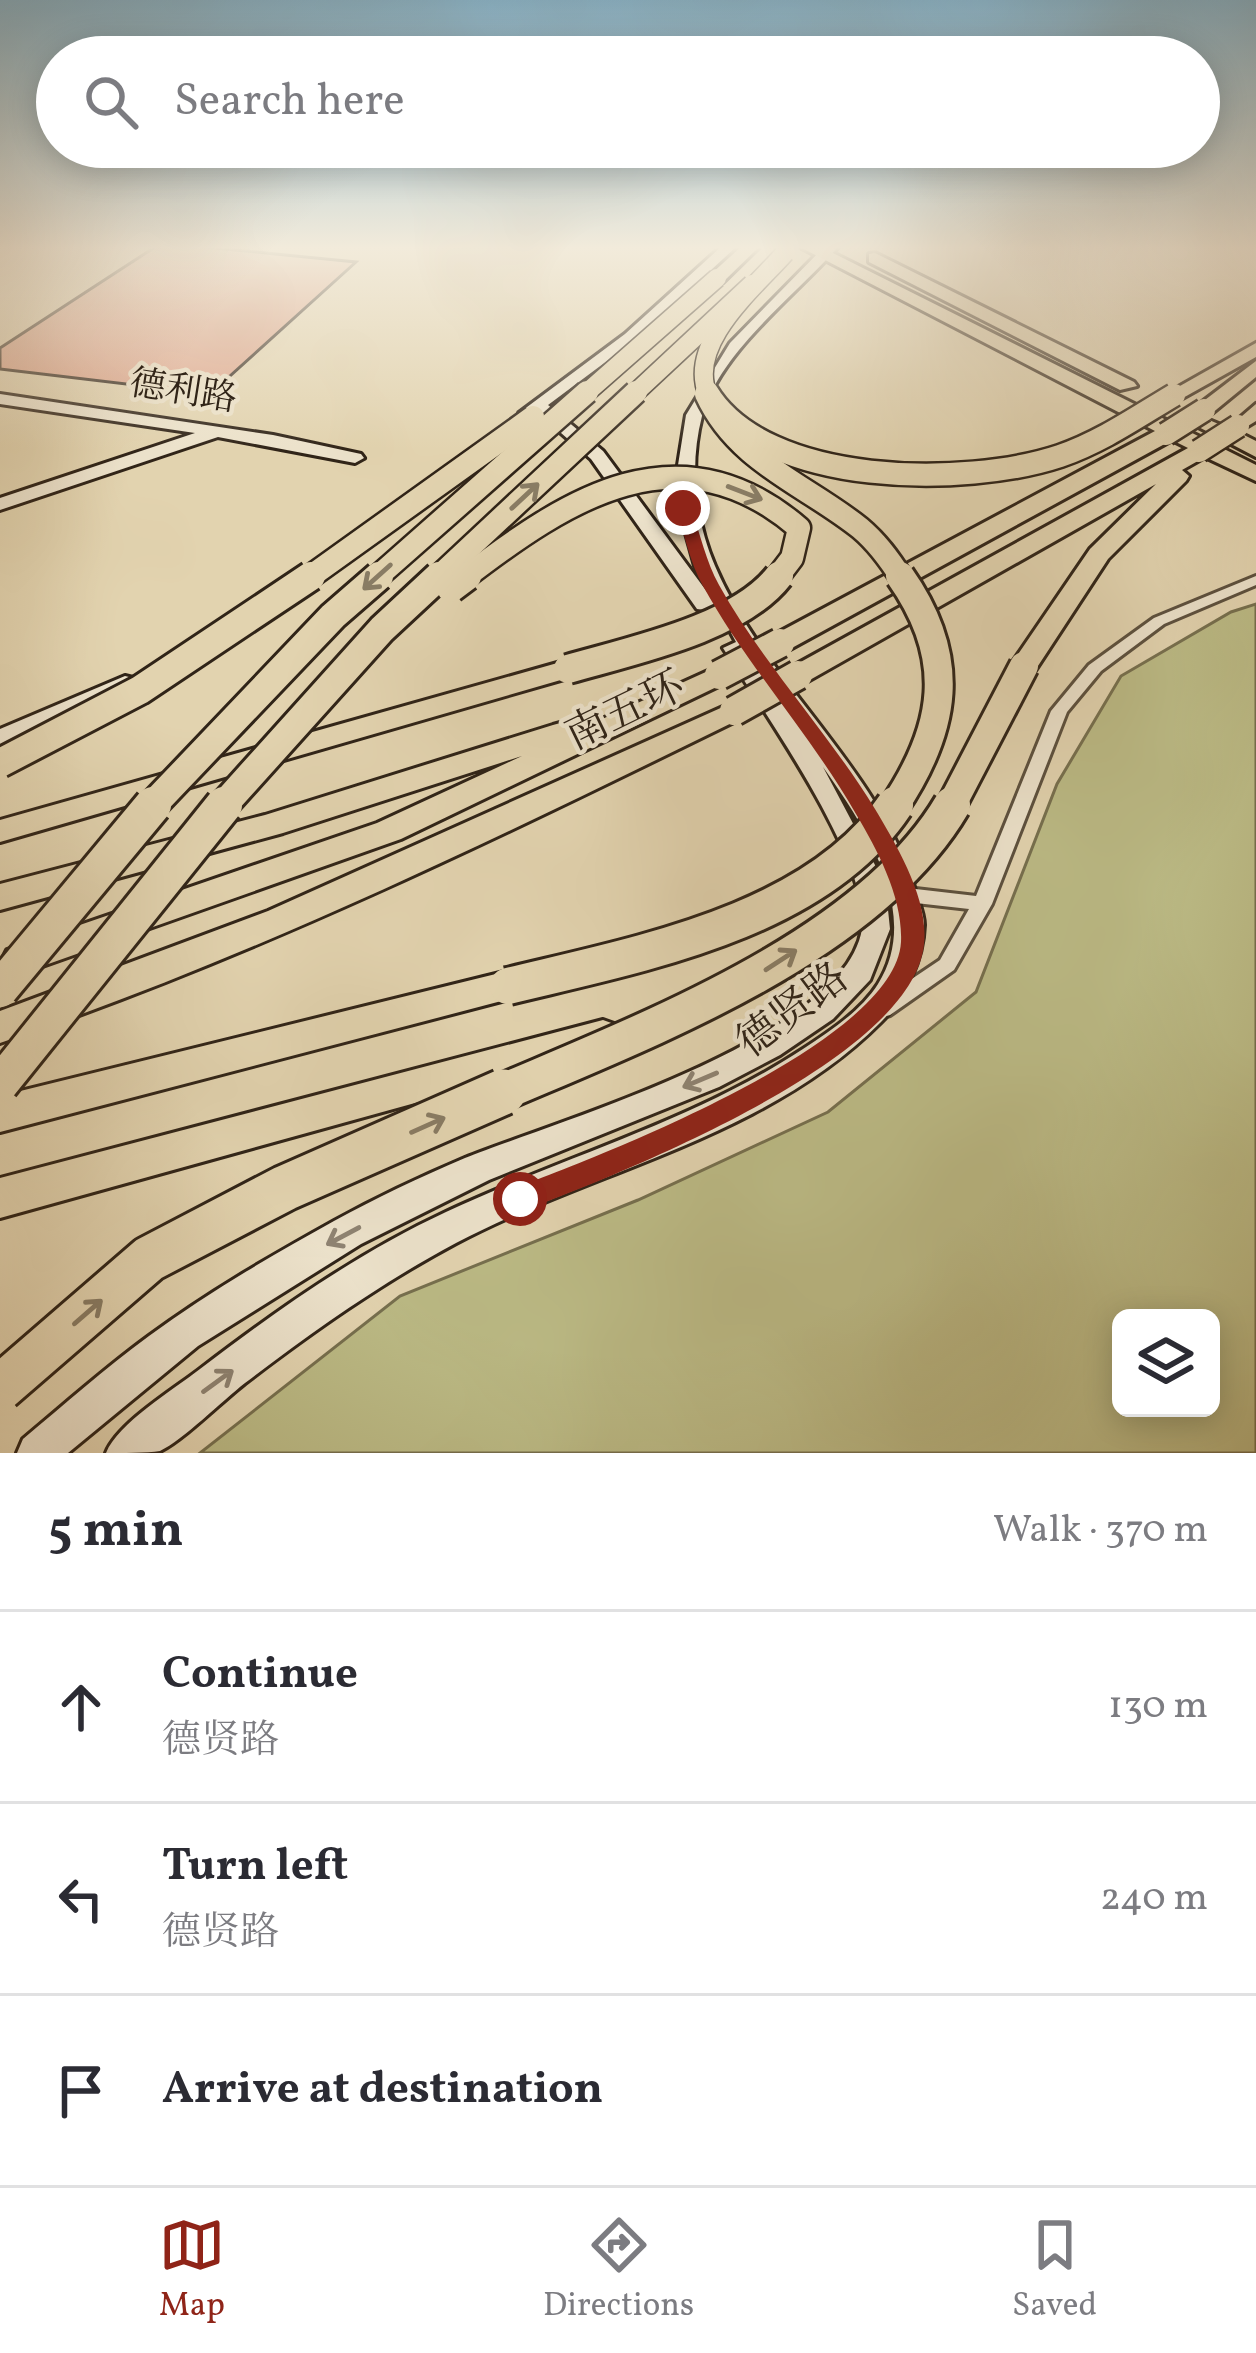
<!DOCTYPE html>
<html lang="en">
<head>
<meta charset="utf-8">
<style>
	:root { --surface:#fff; --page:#f2f2f3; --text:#2b2b33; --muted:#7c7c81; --line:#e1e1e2; --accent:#8f2418 }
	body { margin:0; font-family:Vollkorn,"Noto Serif SC",serif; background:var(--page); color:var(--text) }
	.controls { position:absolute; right:36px; bottom:36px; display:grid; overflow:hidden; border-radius:18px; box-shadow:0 6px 30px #0003 }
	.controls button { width:108px; height:108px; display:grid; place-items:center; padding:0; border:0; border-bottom:3px solid var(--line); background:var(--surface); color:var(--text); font:60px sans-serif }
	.stop { position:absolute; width:36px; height:36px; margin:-27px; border:9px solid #8f2418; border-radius:50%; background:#fff }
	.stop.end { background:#8f2418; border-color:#fff; box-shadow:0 3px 12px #0008 }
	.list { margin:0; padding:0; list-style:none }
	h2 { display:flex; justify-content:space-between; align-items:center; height:156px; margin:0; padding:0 48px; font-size:51px }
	h2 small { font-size:39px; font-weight:400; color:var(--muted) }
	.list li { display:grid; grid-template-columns:78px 1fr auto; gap:36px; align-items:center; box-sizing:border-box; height:192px; padding:0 48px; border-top:3px solid var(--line) }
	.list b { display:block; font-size:45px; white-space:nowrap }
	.list p { margin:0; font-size:39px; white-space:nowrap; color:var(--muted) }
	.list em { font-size:39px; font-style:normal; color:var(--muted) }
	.icon { flex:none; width:66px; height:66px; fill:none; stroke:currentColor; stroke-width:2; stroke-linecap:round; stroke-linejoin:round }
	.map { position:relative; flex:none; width:1256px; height:1453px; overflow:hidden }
	.search { position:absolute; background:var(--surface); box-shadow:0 6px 30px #0003; left:36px; right:36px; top:36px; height:132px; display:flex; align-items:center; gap:30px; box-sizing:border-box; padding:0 42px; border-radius:66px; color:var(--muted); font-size:45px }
	.sheet { height:732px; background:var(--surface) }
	nav { display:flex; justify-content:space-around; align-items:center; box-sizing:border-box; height:168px; border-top:3px solid var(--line); background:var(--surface); font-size:33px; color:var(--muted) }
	nav a { display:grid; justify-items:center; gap:6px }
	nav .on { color:var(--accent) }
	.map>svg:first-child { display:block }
	.green { fill:#bbba85; stroke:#766f4e; stroke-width:3; fill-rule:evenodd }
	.building { fill:#dfa68c; stroke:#302418; stroke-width:3 }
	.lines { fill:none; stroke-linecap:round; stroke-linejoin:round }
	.street-casing { stroke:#5c503e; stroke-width:6 }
	.secondary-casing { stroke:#302418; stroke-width:6 }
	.highway-casing { stroke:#302418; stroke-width:6 }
	.street { fill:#ece2cb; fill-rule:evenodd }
	.secondary { fill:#ece2cb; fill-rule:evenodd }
	.highway { fill:#e2d3af; fill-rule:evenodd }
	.highway-bridge-far4-casing { stroke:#302418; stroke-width:21; stroke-linecap:butt }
	.highway-bridge-far3-casing { stroke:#302418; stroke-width:27; stroke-linecap:butt }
	.highway-bridge-far2-casing { stroke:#302418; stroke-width:34; stroke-linecap:butt }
	.highway-bridge-far1-casing { stroke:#302418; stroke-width:42; stroke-linecap:butt }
	.highway-bridge-casing { stroke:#302418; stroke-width:51; stroke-linecap:butt }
	.highway-bridge-far4 { stroke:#e2d3af; stroke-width:18 }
	.highway-bridge-far3 { stroke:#e2d3af; stroke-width:22 }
	.highway-bridge-far2 { stroke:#e2d3af; stroke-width:28 }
	.highway-bridge-far1 { stroke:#e2d3af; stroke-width:36 }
	.highway-bridge { stroke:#e2d3af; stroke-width:45 }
	.oneway { stroke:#897c64 }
	.oneway2 { stroke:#8e8372 }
	.route { fill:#8f2418 }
	.labels { text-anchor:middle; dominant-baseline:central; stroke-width:9; stroke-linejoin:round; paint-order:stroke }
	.far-street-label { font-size:36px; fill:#302418; stroke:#ece2cb }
	.street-label { font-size:42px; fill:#302418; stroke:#ece2cb }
</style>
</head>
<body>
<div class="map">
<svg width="1256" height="1453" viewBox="0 0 1256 1453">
	<rect width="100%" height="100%" fill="#e2d3af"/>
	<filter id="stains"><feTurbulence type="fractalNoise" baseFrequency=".00167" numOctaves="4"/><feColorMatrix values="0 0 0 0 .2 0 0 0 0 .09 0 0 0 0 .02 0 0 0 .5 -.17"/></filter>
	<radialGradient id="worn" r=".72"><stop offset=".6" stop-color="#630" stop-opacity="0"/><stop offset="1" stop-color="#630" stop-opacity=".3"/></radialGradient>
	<path class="green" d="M1256,604V1453H200L400,1296L638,1200L828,1112L976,992L1057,784L1121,676L1231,612ZM1121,1318H1211V1408H1121Z"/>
	<polygon class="building" points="155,247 205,247 356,262 210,394 0,369 0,348"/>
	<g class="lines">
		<defs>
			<polygon id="street" points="1256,576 1256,585 1164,624 1101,671 1067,712 992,904 954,970 890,1015 883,1017 876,1015 873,1009 876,1003 940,960 969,909 907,902 900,900 897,895 900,890 907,888 976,896 1051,711 1089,665 1154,618"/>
			<g id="secondary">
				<polygon points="721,247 736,247 635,340 548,405 603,451 716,604 705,610 697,609 591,459 538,413 527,418 519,413 625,334"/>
				<path d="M824,247H838C795,296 720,351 702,416C689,466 695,519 715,566C765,683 879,767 915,890C918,900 924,914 924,925C923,960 905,998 881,1022C766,1138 596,1169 456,1243C381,1283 312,1332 245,1383C222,1401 183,1440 160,1451C147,1453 121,1453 106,1453C118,1423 173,1390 200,1369C277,1310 358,1253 446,1212C565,1156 692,1122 803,1049C829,1032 861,1011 878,984C923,913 864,825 823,767L875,865L887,900L890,929L870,980L833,1019L780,1055L719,1087L489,1180L361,1244L198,1346L68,1453H17L23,1439C65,1404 105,1368 149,1336C207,1293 271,1256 334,1221C376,1198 420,1177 465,1158C557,1121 844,1039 862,929C872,863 760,706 723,648L736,642L695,566L674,490L686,415L730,343Z"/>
				<polygon points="0,394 273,435 361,454 364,458 355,463 218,437 0,510 0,498 195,433 0,404"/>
				<polygon points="125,676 133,678 137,683 133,688 0,746 0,729"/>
			</g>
			<g id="highway">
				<polygon points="741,247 759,247 723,282 711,282 711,274"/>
				<polygon points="800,247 821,247 1256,465 1256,481 1205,457 1182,470 1189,476 1186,481 1108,559 1034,672 1024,674 1010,666 1090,549 1156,484 808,681 788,681 784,675 788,669 1188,448 1172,440 790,649 770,649 766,643 770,637 1155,431"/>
				<polygon points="875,253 1134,382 1137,386 1120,390 869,262 869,254"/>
				<polygon points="1256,343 1256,357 1181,399 1164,395"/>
				<polygon points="1256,361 1256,377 1211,414 1197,414 1197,406"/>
				<polygon points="1256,404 1256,421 1238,432 1256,441 1256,457 1191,423 1202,417 1228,428"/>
				<polygon points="568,660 582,669 578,675 0,842 0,820"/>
				<polygon points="719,666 733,675 729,681 401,839 20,974 7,970 2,960 7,950 377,823 522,756 283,833 0,910 0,884 265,815 553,725 564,722 578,730"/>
				<path d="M734,702L744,705L749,711L744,717C501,836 257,956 0,1043V1011L268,911Z"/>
				<polygon points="508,971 521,976 527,986 521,996 0,1132 0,1096"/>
				<polygon points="603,1020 617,1025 622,1036 617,1047 0,1218 0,1178"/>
			</g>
		</defs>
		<use href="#street" class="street-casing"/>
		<use href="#secondary" class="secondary-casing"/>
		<use href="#highway" class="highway-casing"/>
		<use href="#street" class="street"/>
		<use href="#secondary" class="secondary"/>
		<use href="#highway" class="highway"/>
		<defs>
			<g id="highway-bridge-far4">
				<polyline points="584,395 717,278"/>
				<polyline points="633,395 752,284"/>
				<path d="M708,395C686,343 754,288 785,253"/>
			</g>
			<g id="highway-bridge-far3">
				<path d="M707,392C765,488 967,487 1060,456C1101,442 1137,417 1174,395"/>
				<path d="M706,394C737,462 805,484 860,528C878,543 890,560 902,579"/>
				<polyline points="1166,434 1204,410"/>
				<polyline points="1199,451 1238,426"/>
				<polyline points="307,579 533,417"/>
				<polyline points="375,579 587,392"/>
				<polyline points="436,579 636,392"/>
				<path d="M463,579C567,499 679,425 799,528L792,558L776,579"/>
			</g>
			<g id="highway-bridge-far2">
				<polyline points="451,588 467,576"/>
				<path d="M568,669C630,651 738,629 779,576"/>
				<polyline points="719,675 780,643"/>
				<polyline points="734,711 798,675"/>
				<polyline points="0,763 140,690 311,576"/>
				<polyline points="150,808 333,616 379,576"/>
				<polyline points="221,808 382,629 439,576"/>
				<path d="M893,808C947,728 958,658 900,576"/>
				<polyline points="950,808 1024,666"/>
			</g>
			<g id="highway-bridge-far1">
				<path d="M508,986C635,955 816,923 895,805"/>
				<polyline points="0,989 153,805"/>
				<polyline points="0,1084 224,805"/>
				<path d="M496,1095C642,1032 868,948 952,805"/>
			</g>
			<polyline id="highway-bridge" points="0,1388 149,1259 285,1188 503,1092"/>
		</defs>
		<use href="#highway-bridge-far4" class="highway-bridge-far4-casing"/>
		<use href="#highway-bridge-far3" class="highway-bridge-far3-casing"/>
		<use href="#highway-bridge-far2" class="highway-bridge-far2-casing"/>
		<use href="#highway-bridge-far1" class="highway-bridge-far1-casing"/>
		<use href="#highway-bridge" class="highway-bridge-casing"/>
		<use href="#highway-bridge-far4" class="highway-bridge-far4"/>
		<use href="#highway-bridge-far3" class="highway-bridge-far3"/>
		<use href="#highway-bridge-far2" class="highway-bridge-far2"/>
		<use href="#highway-bridge-far1" class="highway-bridge-far1"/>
		<use href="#highway-bridge" class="highway-bridge"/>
	</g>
	<defs><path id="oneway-shaft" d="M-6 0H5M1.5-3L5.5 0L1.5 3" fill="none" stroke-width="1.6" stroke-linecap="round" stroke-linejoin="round" transform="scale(3)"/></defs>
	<g class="oneway">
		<use href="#oneway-shaft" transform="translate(745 493) rotate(21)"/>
		<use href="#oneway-shaft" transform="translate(525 496) rotate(-43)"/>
		<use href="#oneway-shaft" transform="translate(377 577) rotate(138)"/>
		<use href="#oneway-shaft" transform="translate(781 960) rotate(-33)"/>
		<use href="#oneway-shaft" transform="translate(428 1125) rotate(-24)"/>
		<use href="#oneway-shaft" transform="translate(88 1312) rotate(-41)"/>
	</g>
	<g class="oneway2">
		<use href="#oneway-shaft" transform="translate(700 1080) rotate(157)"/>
		<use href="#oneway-shaft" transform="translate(343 1236) rotate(152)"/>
		<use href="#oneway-shaft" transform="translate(218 1381) rotate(-36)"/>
	</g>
	<linearGradient id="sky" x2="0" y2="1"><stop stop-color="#87b6cf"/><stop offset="0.55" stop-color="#f2ebdb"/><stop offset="1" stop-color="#f2ebdb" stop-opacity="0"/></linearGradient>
	<rect width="1256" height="450" fill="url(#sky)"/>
	<path class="route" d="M683,504L691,508C700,533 706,562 719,585C763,664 828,732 875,809C897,846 929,899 924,944C913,1060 617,1175 520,1212L510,1208L506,1199L510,1190C595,1158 895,1044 901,942C903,898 878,851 856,814C811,735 747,666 703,586C690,563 684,533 676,508Z"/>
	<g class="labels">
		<g class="far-street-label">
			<text transform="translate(183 393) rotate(9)">德利路</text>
		</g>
		<g class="street-label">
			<text transform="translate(626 713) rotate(-26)">南五环</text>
			<text transform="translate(794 1012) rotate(-37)">德贤路</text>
		</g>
	</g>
	<rect width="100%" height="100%" filter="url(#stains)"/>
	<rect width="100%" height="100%" fill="url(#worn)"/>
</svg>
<div class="controls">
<button><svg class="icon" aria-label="layers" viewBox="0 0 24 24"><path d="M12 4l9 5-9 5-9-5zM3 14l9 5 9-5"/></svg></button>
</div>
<div class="stop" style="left:520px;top:1199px"></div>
<div class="stop end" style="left:683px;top:508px"></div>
<div class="search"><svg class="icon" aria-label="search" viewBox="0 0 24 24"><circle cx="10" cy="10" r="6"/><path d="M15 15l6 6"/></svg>Search here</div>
</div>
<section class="sheet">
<h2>5 min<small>Walk · 370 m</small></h2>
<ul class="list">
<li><svg class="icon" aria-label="ahead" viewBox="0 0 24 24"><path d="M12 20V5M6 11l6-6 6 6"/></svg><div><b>Continue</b><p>德贤路</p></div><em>130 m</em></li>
<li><svg class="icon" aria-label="left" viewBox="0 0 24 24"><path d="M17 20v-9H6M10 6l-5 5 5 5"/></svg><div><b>Turn left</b><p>德贤路</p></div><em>240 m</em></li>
<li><svg class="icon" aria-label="arrive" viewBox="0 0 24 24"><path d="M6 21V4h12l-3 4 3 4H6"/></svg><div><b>Arrive at destination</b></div></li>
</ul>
</section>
<nav>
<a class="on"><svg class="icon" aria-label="map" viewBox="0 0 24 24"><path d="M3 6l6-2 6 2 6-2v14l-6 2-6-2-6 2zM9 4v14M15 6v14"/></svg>Map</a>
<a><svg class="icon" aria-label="directions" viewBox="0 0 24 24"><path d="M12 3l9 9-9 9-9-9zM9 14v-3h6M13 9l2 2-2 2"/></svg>Directions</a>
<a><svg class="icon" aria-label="saved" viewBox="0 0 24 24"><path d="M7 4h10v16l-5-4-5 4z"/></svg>Saved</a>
</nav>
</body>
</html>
